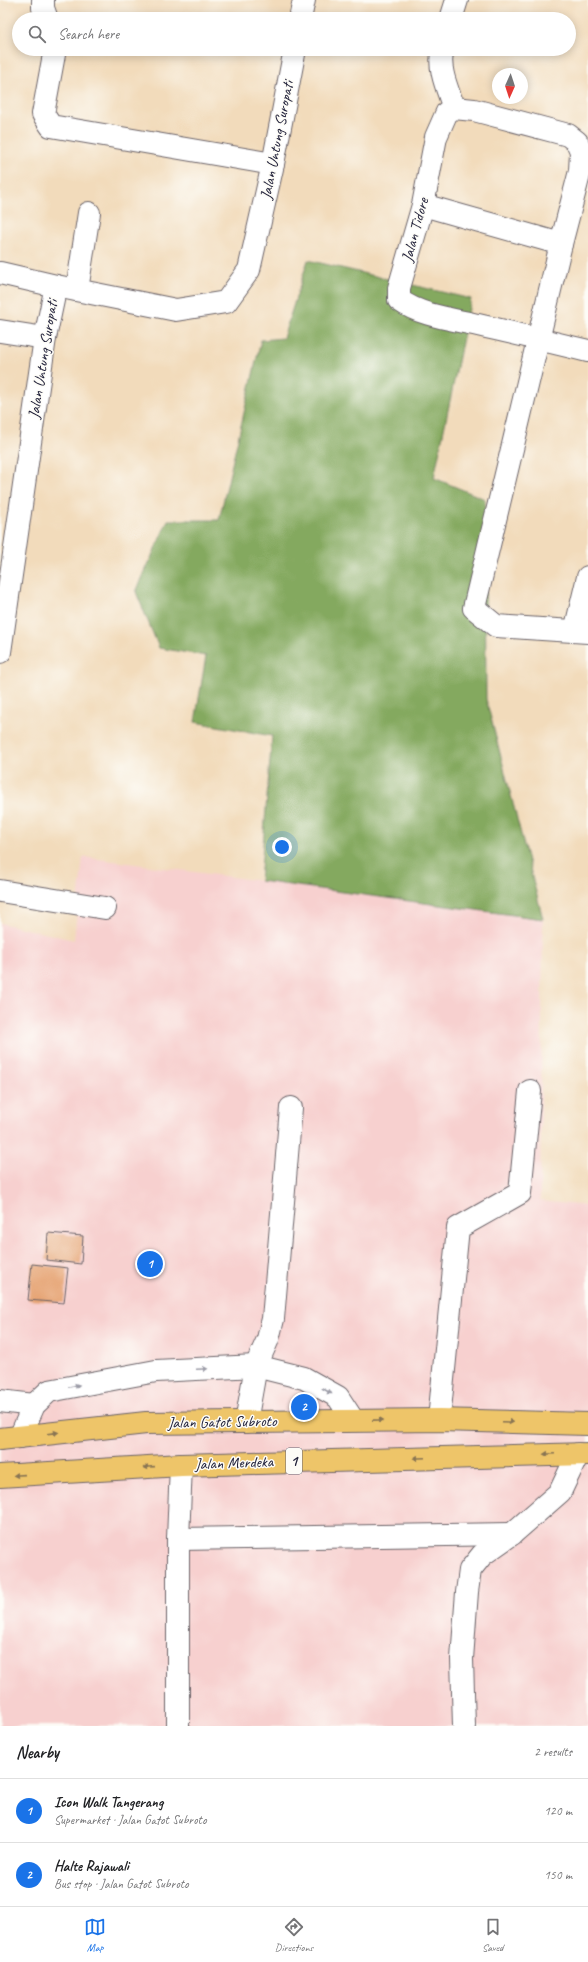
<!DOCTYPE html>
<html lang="en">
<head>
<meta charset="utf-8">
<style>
	:root { --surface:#fff; --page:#f2f2f2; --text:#202124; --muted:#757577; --line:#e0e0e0; --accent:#1a73e8 }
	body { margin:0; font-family:Caveat,sans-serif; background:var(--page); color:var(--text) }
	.compass { position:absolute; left:492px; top:68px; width:36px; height:36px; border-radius:50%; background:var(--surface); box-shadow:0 2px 10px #0003; rotate:183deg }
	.you { position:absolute; left:282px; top:847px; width:14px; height:14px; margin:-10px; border:3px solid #fff; border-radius:50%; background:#1a73e8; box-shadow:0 0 0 6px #1a73e833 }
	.badge { display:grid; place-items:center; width:26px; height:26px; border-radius:50%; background:var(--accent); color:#fff; font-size:13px; font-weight:700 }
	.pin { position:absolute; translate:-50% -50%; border:2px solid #fff; box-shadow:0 1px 4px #0006 }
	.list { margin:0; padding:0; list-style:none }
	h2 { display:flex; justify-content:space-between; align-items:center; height:52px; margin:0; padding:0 16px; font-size:17px }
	h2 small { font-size:13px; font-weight:400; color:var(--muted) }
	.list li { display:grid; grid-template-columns:26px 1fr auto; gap:12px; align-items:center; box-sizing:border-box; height:64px; padding:0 16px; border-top:1px solid var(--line) }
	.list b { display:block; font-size:15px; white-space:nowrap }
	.list p { margin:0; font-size:13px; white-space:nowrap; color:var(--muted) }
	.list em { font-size:13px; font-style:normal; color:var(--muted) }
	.icon { flex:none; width:22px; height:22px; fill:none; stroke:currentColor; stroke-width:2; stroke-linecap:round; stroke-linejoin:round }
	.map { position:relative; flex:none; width:588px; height:1726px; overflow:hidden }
	.search { position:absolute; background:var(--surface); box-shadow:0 2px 10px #0003; left:12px; right:12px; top:12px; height:44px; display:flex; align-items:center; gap:10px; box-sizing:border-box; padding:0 14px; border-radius:22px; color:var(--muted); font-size:15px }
	.sheet { height:180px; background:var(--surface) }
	nav { display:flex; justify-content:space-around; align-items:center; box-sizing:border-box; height:56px; border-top:1px solid var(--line); background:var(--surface); font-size:11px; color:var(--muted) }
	nav a { display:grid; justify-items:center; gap:2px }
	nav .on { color:var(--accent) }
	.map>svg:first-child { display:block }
	.built { fill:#f7d0cf }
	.forest { fill:#84a95e; stroke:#53664c }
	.building { fill:#e6a475 }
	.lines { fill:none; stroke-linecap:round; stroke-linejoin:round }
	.minor-casing { stroke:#6b6368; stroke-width:24 }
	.highway-casing { stroke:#6b6368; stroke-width:24 }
	.minor { stroke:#fff; stroke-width:22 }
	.highway { stroke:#eec569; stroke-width:22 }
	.oneway { fill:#9c9ca7 }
	.oneway2 { fill:#887452 }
	.labels { text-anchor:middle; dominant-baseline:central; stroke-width:3; stroke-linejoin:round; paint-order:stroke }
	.shield { fill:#fdfcf7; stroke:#646373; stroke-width:1 }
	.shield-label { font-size:15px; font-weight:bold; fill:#22223b }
	.street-label { font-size:16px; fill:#22223b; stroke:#fdfcf7 }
</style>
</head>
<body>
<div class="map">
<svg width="588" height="1726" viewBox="0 0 588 1726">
	<rect width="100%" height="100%" fill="#fdfcf7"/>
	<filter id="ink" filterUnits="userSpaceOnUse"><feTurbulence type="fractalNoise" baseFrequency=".025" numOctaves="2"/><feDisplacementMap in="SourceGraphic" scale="8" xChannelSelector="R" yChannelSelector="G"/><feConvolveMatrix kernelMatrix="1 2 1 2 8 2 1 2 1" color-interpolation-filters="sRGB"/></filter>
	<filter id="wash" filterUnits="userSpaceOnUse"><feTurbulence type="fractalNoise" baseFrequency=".012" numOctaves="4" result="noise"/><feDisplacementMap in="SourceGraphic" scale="16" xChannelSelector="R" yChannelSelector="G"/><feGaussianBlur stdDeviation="0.9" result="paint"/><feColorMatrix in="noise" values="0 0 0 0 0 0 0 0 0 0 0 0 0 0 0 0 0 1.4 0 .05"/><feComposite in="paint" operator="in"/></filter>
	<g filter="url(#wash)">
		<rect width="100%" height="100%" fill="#f2dbbb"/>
		<polygon class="built" points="83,857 543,919 540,1201 588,1206 588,1726 0,1726 0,923 74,940"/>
		<polygon class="forest" points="308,260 471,299 434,478 485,499 486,699 543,919 260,881 272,736 195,722 206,656 159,648 136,592 168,520 219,520 261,340 283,338"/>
		<g id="blocks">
			<g class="building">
				<polygon points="48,1233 83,1236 81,1264 46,1260"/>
				<polygon points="32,1264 68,1268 64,1303 28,1300"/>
			</g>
		</g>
	</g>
	<g filter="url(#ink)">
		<use href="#blocks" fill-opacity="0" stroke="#6b6368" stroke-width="1"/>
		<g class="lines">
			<defs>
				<g id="minor">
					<polyline points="43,0 43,8 47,19"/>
					<polyline points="300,19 304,0"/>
					<polyline points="451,19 457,0"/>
					<polyline points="55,49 43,114 51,126 273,164"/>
					<path d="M443,49C437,68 448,90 454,108"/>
					<polyline points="423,205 561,244"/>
					<polyline points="0,273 56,286"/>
					<polyline points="77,290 89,213"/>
					<polyline points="0,331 45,338"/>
					<path d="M588,351C551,342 514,333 478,325C452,319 421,316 399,300V288L423,205L436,137L447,112L454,108L474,110L568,135L577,142L581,151L580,171L561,244L474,608L496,626L588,632"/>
					<polyline points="575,631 588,577"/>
					<polyline points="0,652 45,338 56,286 176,310 226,302 249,270 273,164 295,49"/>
					<polyline points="0,891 105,908"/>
					<polyline points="0,1401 34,1405"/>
					<polyline points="439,1420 458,1228 520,1193 530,1091"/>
					<polyline points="246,1422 256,1366 268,1339 273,1319 291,1108"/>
					<polyline points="20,1437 34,1405 49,1391 156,1371 256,1366 304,1378 338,1397 353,1420"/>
					<polyline points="178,1539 512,1534"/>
					<polyline points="178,1726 178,1539 181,1465"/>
					<polyline points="464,1726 462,1659 467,1592 470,1570 482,1555 512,1534 560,1492 578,1454"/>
				</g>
				<g id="highway">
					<polyline points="0,1439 146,1423 439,1420 588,1424"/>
					<polyline points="0,1476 181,1465 588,1454"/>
				</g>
			</defs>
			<use href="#minor" class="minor-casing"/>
			<use href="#highway" class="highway-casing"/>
			<use href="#minor" class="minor"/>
			<use href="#highway" class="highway"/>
		</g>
		<defs><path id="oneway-solid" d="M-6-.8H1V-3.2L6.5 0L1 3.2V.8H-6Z"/></defs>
		<g class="oneway">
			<use href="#oneway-solid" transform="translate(202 1369) rotate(-2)"/>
			<use href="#oneway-solid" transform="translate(74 1386) rotate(-11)"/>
			<use href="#oneway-solid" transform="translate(327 1391) rotate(30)"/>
		</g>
		<g class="oneway2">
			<use href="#oneway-solid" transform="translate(378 1420) rotate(-1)"/>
			<use href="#oneway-solid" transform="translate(508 1422) rotate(2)"/>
			<use href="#oneway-solid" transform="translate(53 1433) rotate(-7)"/>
			<use href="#oneway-solid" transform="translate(549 1454) rotate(178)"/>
			<use href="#oneway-solid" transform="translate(419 1458) rotate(178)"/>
			<use href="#oneway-solid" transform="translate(149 1467) rotate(176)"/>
			<use href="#oneway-solid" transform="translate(19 1475) rotate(176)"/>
		</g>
	</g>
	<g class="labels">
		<rect class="shield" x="286" y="1448" width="16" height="26" rx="3"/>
		<g class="shield-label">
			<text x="294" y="1461">1</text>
		</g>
		<g class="street-label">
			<text transform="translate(277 140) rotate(-79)">Jalan Untung Suropati</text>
			<text transform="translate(415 230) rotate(-75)">Jalan Tidore</text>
			<text transform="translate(43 359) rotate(-81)">Jalan Untung Suropati</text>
			<text transform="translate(222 1422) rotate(-1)">Jalan Gatot Subroto</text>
			<text transform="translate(234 1463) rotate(-2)">Jalan Merdeka</text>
		</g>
	</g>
</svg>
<svg class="compass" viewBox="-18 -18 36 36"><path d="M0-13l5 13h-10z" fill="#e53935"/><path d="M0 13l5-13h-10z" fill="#757577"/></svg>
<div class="you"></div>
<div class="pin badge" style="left:150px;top:1264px">1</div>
<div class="pin badge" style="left:304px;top:1407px">2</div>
<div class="search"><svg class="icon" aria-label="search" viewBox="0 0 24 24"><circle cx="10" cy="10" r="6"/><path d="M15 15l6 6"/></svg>Search here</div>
</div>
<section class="sheet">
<h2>Nearby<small>2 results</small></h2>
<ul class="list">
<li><span class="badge">1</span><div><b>Icon Walk Tangerang</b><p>Supermarket · Jalan Gatot Subroto</p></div><em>120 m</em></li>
<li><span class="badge">2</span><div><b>Halte Rajawali</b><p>Bus stop · Jalan Gatot Subroto</p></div><em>150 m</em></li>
</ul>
</section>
<nav>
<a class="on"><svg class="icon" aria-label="map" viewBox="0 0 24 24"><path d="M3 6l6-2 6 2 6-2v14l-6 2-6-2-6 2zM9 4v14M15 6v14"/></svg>Map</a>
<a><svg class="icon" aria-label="directions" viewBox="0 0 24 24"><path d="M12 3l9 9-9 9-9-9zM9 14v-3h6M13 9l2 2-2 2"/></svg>Directions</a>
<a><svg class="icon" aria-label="saved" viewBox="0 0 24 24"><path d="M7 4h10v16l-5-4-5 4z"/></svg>Saved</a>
</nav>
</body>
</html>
